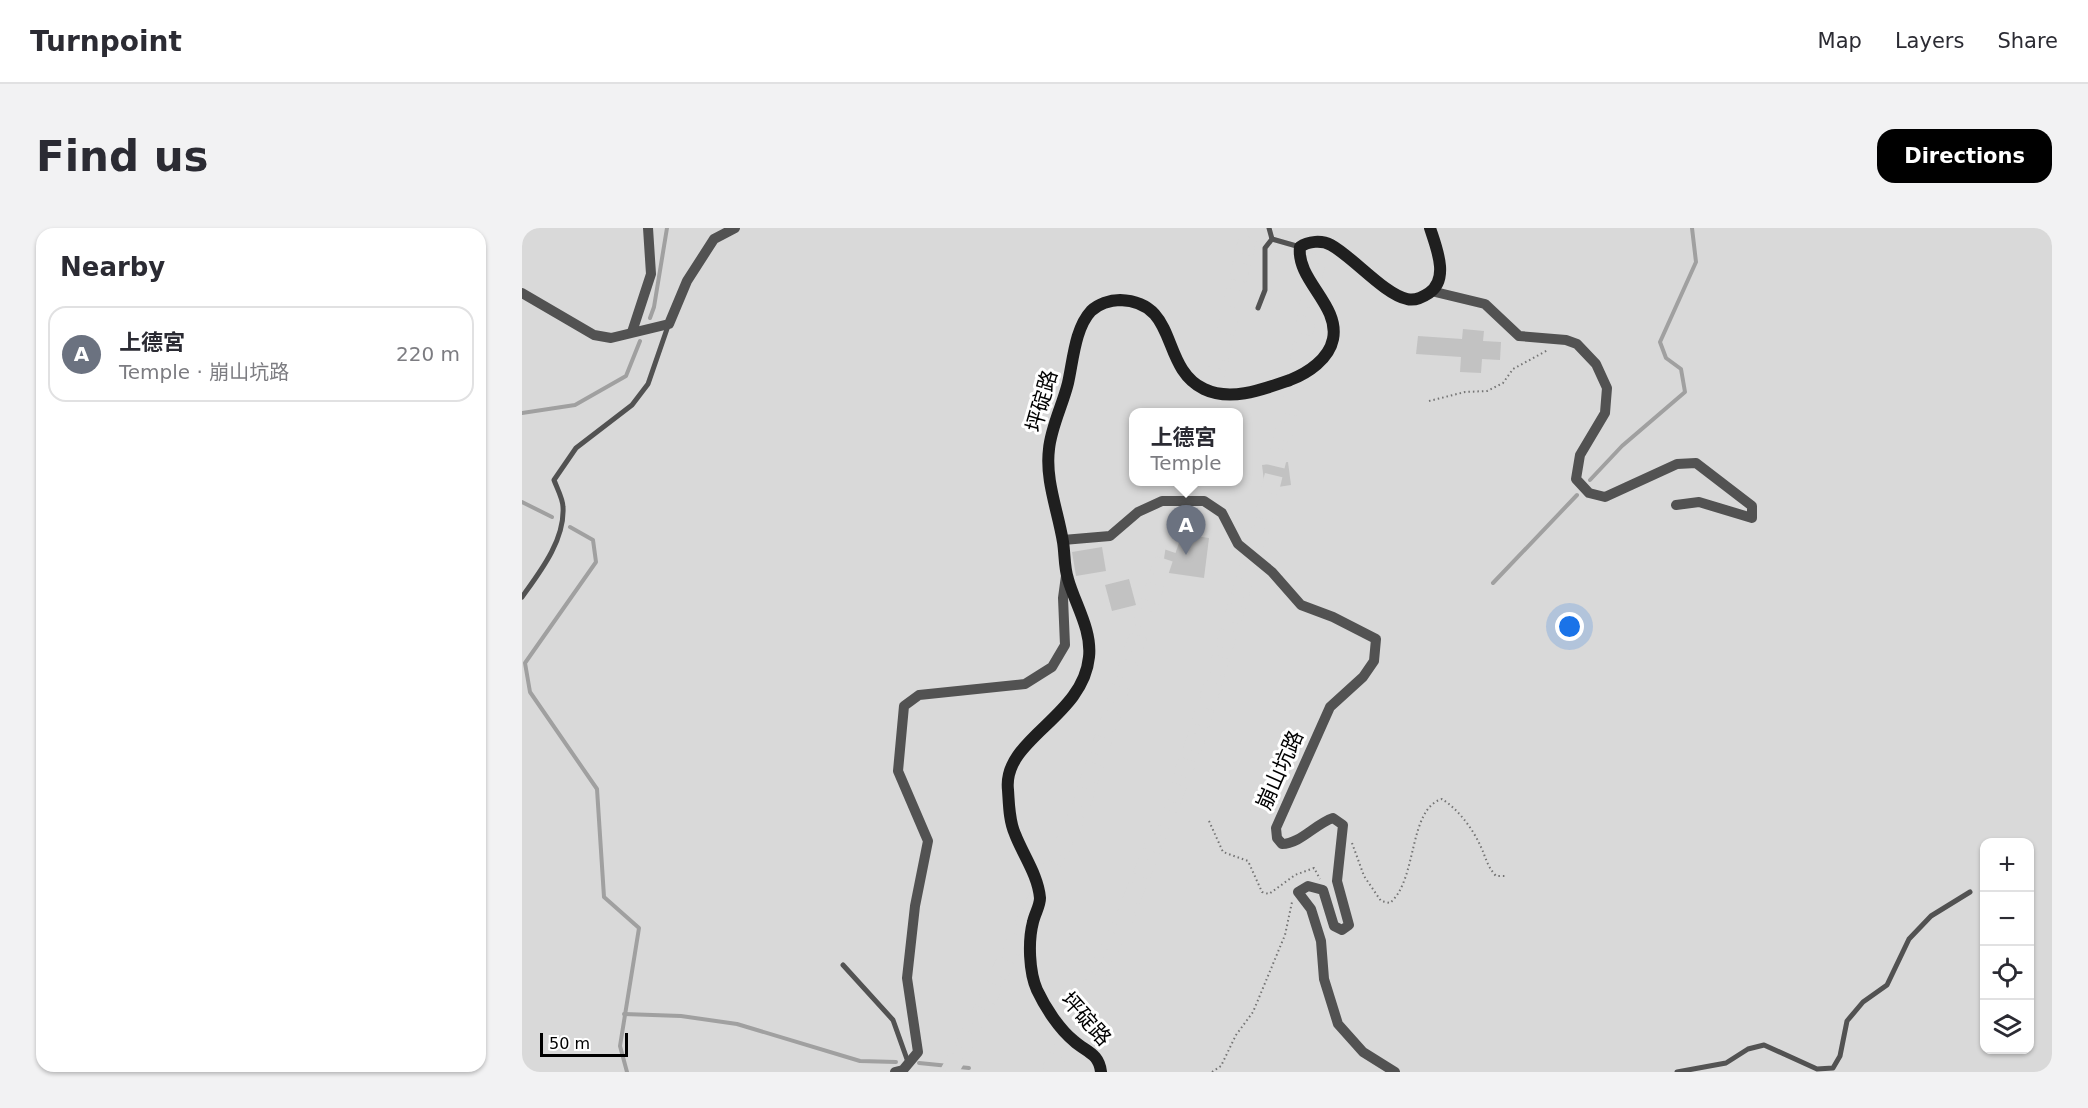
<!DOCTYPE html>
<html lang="en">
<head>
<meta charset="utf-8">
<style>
	:root { --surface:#fff; --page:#f2f2f3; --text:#2b2b33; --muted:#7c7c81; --line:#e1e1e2; --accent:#000 }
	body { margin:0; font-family:"DejaVu Sans","Noto Sans TC",sans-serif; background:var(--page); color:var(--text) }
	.controls { position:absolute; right:18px; bottom:18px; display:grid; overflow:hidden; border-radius:12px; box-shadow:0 2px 4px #0004 }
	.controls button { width:54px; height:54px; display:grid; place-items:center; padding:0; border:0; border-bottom:2px solid var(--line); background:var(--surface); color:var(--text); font:30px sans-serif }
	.scale { position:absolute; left:18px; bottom:15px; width:88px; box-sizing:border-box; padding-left:6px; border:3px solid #000; border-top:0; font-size:16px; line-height:21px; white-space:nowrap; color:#000; -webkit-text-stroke:4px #fff; paint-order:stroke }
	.you { position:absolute; left:1048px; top:399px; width:21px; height:21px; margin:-15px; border:4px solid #fff; border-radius:50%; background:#1a73e8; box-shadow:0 0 0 9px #1a73e833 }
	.badge { display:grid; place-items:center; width:39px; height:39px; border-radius:50%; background:var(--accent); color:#fff; font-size:20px; font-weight:700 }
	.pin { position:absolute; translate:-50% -50px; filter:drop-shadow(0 2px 3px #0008) }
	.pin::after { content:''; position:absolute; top:32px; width:21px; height:18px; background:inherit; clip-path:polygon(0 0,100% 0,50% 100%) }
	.popup { position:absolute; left:607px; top:180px; width:114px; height:78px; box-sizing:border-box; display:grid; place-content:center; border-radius:12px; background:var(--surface); filter:drop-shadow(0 2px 4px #0005); font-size:20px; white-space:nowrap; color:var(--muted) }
	.popup b { font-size:22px; color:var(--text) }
	.popup::after { content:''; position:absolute; left:50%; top:100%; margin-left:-12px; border:12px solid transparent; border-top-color:var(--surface) }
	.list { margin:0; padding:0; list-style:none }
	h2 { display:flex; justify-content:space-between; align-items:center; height:78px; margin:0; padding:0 24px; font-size:26px }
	h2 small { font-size:20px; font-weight:400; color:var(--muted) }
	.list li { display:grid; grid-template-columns:39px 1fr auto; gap:18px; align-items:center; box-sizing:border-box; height:96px; margin:0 12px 12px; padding:0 12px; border:2px solid var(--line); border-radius:18px }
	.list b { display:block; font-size:22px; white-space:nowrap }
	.list p { margin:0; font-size:20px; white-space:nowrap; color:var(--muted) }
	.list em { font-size:20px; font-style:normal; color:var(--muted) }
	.icon { flex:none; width:33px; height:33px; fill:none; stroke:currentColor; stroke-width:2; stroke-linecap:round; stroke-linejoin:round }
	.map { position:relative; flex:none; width:1530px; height:844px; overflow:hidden; border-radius:18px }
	header { display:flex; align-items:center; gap:36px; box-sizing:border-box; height:84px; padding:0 30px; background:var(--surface); border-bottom:2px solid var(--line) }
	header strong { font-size:28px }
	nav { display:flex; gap:33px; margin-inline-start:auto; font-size:21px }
	.intro { display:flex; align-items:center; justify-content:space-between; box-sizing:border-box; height:144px; padding:0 36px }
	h1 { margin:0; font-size:42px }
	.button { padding:15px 27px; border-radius:18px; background:var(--accent); color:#fff; font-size:21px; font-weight:700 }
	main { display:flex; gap:36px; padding:0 36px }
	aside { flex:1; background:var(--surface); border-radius:18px; box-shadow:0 2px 4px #0004 }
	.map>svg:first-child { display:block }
	.green { fill:#d9d9d9; fill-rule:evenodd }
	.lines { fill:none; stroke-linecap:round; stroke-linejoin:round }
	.stream { stroke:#a0a0a0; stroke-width:4 }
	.building { fill:#c2c2c2 }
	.motorway-tunnel { stroke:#d9d9d9; stroke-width:18; stroke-dasharray:18 9; stroke-linecap:butt }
	.path { stroke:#747474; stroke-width:2; stroke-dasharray:1.5 3; stroke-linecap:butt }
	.service { stroke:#525252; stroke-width:5 }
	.minor { stroke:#525252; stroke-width:10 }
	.secondary { stroke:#1f1f1f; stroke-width:12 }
	.labels { text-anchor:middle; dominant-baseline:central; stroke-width:6; stroke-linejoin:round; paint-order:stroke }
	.street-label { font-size:21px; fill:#000; stroke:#fff }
</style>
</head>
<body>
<header>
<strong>Turnpoint</strong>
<nav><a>Map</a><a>Layers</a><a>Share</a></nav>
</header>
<div class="intro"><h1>Find us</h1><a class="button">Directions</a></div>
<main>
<aside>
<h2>Nearby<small></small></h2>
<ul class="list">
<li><span class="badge" style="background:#6b7280">A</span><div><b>上德宮</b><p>Temple · 崩山坑路</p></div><em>220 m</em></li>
</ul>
</aside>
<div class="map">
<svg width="1530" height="844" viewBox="0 0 1530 844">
	<rect width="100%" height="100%" fill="#fff"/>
	<path class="green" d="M0,0H1530V844H0ZM612,184H716V254H612ZM1462,614H1508V822H1462Z"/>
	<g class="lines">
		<g class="stream">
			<polyline points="128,90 132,79 145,0"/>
			<polyline points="0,185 53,177 104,148 118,113"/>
			<polyline points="1068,252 1100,218 1163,164 1159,141 1144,130 1138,114 1174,34 1170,0"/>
			<polyline points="0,274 30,289"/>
			<polyline points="48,299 71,312 74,334 3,435 8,464 75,561 82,669 117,700 98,818 105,844"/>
			<polyline points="971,355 1055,267"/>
			<polyline points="102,786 159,788 215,796 338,833 374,834"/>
			<polyline points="397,835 447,840"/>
		</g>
	</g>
	<g class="building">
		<polygon points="941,101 962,103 961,113 979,114 978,132 960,131 959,145 938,144 939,129 894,126 896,108 940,111"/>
		<polygon points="766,234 769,257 743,261 740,237"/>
		<polygon points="646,304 687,310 682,350 640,344"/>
		<polygon points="580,319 584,343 554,348 550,324"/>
		<polygon points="607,351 614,377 590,383 583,357"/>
	</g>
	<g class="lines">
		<g class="motorway-tunnel">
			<polyline points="685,184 728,0"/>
			<polyline points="427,844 447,808 556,586 668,254"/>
			<polyline points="528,844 604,686 673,514 741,291 772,163 800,0"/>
		</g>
		<g class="path">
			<polyline points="907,173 943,164 965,163 981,155 991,141 1026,122"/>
			<polyline points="687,593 701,624 726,633 740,664 747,666 773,647 792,640 798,651"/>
			<path d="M830,615L842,648L859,673L868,675C896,651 886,581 920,571C936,581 951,601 959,619C964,630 965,638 974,648H985"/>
			<polyline points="690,844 699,838 714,807 731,784 763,707 770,674"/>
		</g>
		<g class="service">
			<polyline points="750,11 778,19"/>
			<polyline points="736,80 743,62 743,20 750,11 747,0"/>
			<path d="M0,369C18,344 43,312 41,279C41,271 35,260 32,252L54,220L110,177L126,156L146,98"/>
			<polyline points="321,737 371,792 386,834"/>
			<polyline points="1155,844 1204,835 1226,821 1242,817 1295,841 1311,840 1318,828 1325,793 1341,774 1365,757 1387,711 1409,688 1448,664"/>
		</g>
		<g class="minor">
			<polyline points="909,63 963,76 997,108 1044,112 1055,116 1074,136 1085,160 1083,185 1058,227 1054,251 1067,265 1083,269 1155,236 1174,235 1230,278 1230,290 1177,274 1154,277"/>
			<polyline points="0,65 72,107 89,110 147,96 165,53 192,11 213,0"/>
			<polyline points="110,104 129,46 126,0"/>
			<path d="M541,312L588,308L616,284L640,273H682L700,285L716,316L750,344L779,377L811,389L854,411L852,433L841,449L808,479L754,600L755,610L760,616C778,616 793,596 811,590L821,597L815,653L827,697L820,702L812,698L801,662L786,658L776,664L789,681L799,713L802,751L816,796L841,824L873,844"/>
			<polyline points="373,844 381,842 396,824 385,750 393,678 406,613 376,543 382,478 397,467 503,456 530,439 543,417 541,370 544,348"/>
		</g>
		<path class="secondary" d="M579,844C577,825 564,824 552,813C537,801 523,779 515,762C507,744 506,713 511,694C513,685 518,678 518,670C516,647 501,627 493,606C487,593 487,576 486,562C480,511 561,490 567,429C570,402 553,376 546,351C542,339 543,326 541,314C536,283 523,252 527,221C529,199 541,176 546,155C551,133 553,100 569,83C576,76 588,72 598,72C658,74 637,139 682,161C709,174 742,161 768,152C786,145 807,131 811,111C818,77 774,52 778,19C786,13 800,12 809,17C831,29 862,66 885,71C892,73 901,69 907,65C928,51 914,19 908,0"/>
	</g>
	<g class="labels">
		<g class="street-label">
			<text transform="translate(520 173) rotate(-74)">坪碇路</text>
			<text transform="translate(758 542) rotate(-66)">崩山坑路</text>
			<text transform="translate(564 791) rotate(48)">坪碇路</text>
		</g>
	</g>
</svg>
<div class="controls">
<button>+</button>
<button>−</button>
<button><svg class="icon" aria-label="locate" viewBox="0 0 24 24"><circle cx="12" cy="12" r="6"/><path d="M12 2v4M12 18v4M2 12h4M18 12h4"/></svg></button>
<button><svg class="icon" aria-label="layers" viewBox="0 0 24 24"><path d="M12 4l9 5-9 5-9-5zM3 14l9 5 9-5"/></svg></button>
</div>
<div class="scale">50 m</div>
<div class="you"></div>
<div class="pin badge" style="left:664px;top:327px;background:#6b7280">A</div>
<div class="popup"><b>上德宮</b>Temple</div>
</div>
</main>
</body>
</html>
